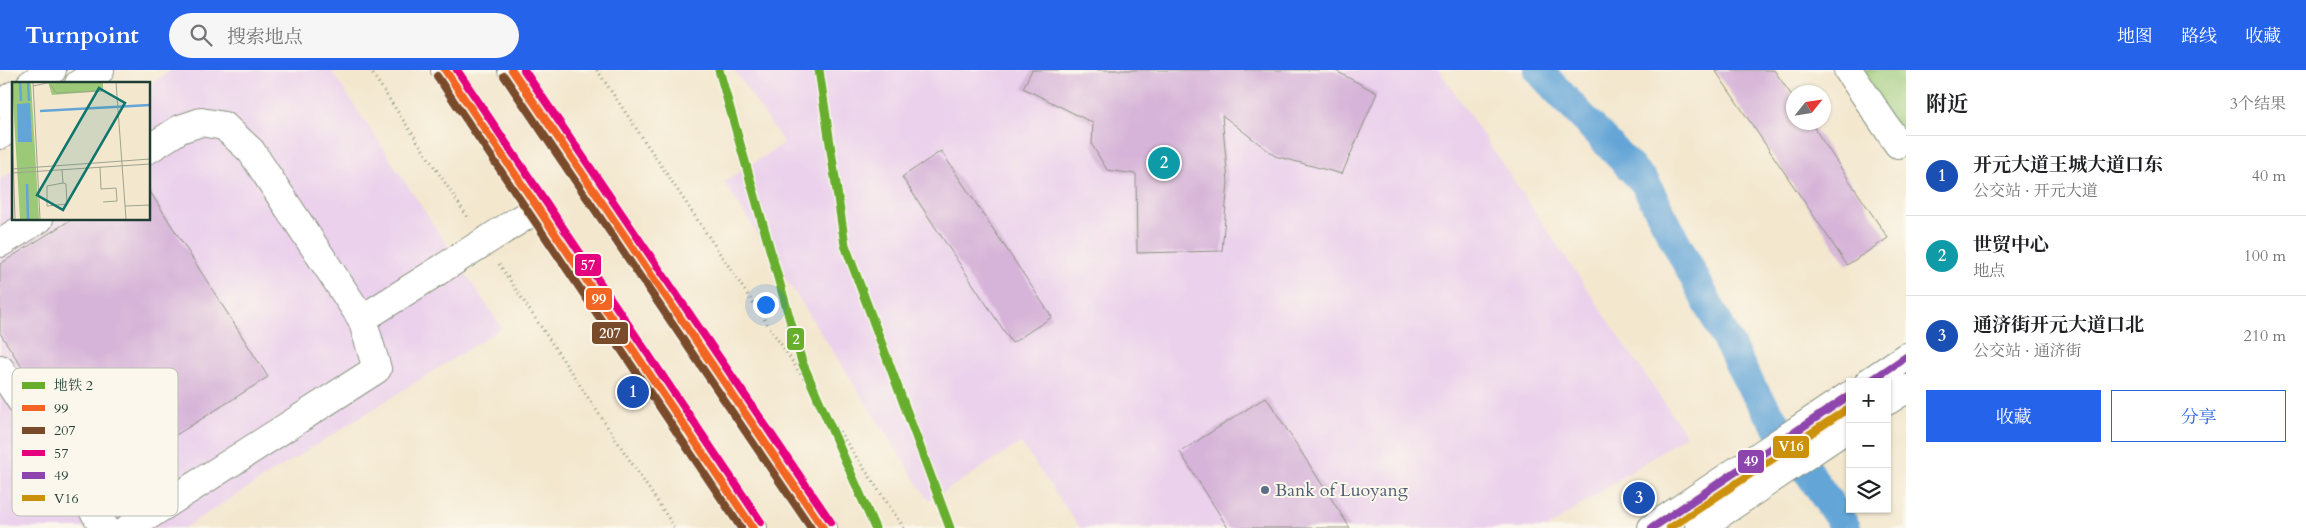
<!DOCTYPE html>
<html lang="zh">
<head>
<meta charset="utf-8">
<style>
	:root { --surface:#fff; --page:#f6f6f6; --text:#202124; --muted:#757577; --line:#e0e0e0; --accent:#2563eb }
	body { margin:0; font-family:Cardo,"Noto Serif SC",serif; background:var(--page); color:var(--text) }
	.controls { position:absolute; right:15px; bottom:15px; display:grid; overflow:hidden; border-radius:0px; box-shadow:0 1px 4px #0004 }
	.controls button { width:45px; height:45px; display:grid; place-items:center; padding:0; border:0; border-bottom:1px solid var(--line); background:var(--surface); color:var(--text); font:25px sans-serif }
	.compass { position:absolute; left:1786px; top:15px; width:45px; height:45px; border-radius:50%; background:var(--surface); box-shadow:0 1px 4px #0004; rotate:60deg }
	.you { position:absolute; left:765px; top:234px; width:18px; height:18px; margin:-12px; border:4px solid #fff; border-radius:50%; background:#1a73e8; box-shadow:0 0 0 8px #1a73e833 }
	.badge { display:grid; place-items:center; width:32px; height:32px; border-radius:50%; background:var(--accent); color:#fff; font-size:16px; font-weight:700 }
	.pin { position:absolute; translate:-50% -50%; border:2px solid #fff; box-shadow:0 1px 5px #0006 }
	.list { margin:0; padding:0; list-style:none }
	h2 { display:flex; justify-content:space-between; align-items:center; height:65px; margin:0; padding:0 20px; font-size:21px }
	h2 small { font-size:16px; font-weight:400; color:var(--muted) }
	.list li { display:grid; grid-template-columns:32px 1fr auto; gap:15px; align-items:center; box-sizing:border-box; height:80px; padding:0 20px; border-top:1px solid var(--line) }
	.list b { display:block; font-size:19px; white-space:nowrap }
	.list p { margin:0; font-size:16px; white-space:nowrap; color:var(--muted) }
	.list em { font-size:16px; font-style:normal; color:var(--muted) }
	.actions { display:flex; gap:10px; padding:15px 20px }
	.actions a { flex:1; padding:11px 0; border:1px solid var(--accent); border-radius:0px; text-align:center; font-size:18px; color:var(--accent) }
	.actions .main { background:var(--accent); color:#fff }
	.icon { flex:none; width:28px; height:28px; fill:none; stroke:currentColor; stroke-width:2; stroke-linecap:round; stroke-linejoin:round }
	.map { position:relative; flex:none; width:1906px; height:458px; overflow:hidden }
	header { display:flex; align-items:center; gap:30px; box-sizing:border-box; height:70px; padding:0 25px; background:var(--accent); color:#fff }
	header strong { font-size:24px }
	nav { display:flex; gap:28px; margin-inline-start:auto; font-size:18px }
	.search { width:350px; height:45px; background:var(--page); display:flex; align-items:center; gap:12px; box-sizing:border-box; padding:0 18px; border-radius:28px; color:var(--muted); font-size:19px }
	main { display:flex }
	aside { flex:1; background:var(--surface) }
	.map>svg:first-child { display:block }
	.built { fill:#ebd1ec }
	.green { fill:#9bc977; stroke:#5d8356 }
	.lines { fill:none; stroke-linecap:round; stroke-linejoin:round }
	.canal { stroke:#64a5d7; stroke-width:30 }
	.building { fill:#d6b3d8 }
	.minor-casing { stroke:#899281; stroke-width:30 }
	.major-casing { stroke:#899281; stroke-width:30 }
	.path { stroke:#899281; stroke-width:3; stroke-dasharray:1 4; stroke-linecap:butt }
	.minor { stroke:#fff; stroke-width:28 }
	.major { stroke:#fff; stroke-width:28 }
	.bus-1-casing { stroke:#fbf7ec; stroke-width:11 }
	.bus-2-casing { stroke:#fbf7ec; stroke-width:11 }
	.bus-3-casing { stroke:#fbf7ec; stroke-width:11 }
	.bus-4-casing { stroke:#fbf7ec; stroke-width:11 }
	.bus-5-casing { stroke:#fbf7ec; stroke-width:11 }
	.bus-1 { stroke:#f26522; stroke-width:8 }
	.bus-2 { stroke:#7a4b2a; stroke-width:8 }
	.bus-3 { stroke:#e5007d; stroke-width:8 }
	.bus-4 { stroke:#8e44ad; stroke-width:8 }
	.bus-5 { stroke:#cc910a; stroke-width:8 }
	.metro-1-casing { stroke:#fbf7ec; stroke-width:12 }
	.metro-1 { stroke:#67ae2d; stroke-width:9 }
	.service-dot { fill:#5c6f8a; stroke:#fbf7ec; stroke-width:2 }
	.labels { text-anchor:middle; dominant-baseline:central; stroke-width:4; stroke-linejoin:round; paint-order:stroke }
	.service-label { font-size:18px; fill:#4e5e75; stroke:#fbf7ec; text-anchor:start }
	.inset-river { fill:none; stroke:#64a5d7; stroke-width:2.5 }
	.inset-road { fill:none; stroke:#9ea390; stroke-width:1 }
	.view { fill:#0f766e; fill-opacity:0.15; stroke:#0f766e; stroke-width:2.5 }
	.inset-edge { fill:none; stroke:#1f3d34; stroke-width:2.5 }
	.key { fill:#fbf7ec; stroke:#b9bfb5; stroke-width:1 }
	.key-label { font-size:14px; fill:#1f3d34 }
	.line-badge { stroke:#fbf7ec; stroke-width:2 }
	.badge-label { font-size:14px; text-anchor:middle; font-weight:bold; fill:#fff }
</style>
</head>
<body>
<header>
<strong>Turnpoint</strong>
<div class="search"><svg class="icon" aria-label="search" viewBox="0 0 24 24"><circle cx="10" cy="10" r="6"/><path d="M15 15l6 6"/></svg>搜索地点</div>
<nav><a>地图</a><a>路线</a><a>收藏</a></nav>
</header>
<main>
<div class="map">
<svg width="1906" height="458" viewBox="0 0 1906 458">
	<rect width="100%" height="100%" fill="#fbf7ec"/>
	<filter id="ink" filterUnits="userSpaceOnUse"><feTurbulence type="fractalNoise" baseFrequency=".02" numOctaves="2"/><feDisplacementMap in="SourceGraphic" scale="10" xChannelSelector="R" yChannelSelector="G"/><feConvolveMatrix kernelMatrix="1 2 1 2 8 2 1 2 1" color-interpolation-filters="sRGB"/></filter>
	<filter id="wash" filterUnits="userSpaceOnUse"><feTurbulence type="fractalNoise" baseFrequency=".0096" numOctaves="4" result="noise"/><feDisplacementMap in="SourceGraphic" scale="20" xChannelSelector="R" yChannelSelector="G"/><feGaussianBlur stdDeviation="1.12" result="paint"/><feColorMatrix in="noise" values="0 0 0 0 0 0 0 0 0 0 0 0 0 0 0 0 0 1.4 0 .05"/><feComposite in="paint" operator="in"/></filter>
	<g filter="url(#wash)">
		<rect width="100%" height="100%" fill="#f3e7ce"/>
		<g class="built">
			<polygon points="172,0 331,0 502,258 184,458 0,458 0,109 14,101 14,149 149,149 149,15"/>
			<polygon points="734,0 1439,0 1686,365 1547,458 1080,458 1021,373 929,431 724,112 784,73"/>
		</g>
		<polygon class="green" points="1848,0 1906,0 1906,69"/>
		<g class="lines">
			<polyline class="canal" points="1538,0 1645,113 1752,318 1846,458"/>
		</g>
		<g id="blocks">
			<g class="building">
				<polygon points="1032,0 1334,0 1377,23 1342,104 1275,86 1222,45 1228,112 1222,181 1137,183 1136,104 1107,100 1092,75 1093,53 1023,18"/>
				<polygon points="1715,0 1774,0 1794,29 1794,52 1810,52 1888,168 1847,195"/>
				<polygon points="941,81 1052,247 1012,273 902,107"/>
				<polygon points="149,120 268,307 97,415 0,263 0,194 72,149 149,149"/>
				<polygon points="1266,327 1350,458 1228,458 1180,382"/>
			</g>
		</g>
	</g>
	<g filter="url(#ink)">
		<use href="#blocks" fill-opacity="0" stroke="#899281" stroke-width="1"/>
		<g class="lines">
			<defs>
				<g id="minor">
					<polyline points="1848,0 1898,74"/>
					<polyline points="31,14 52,0"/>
					<polyline points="79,14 100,0"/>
					<polyline points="0,34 14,25"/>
					<polyline points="0,65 14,56"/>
					<polyline points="0,173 39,149"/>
					<polyline points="362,249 538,138"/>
					<polyline points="0,299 105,458"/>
					<polyline points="1869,312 1906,287"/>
					<polyline points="1887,331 1906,319"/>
					<polyline points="129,458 377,299 362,249 251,81 224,56 201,52 180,59 149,79"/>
					<polyline points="1652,458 1850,325"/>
					<polyline points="1699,458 1850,356"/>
				</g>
				<g id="major">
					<polyline points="445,0 753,458"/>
					<polyline points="512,0 823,458"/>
				</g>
			</defs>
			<use href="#minor" class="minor-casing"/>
			<use href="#major" class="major-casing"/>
			<g class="path">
				<polyline points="370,0 469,149"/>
				<polyline points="597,0 904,458"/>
				<polyline points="499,194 675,458"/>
			</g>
			<use href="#minor" class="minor"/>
			<use href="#major" class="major"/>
			<defs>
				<g id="bus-1">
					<polyline points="445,0 753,458"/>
					<polyline points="512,0 823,458"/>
				</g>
				<g id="bus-2">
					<polyline points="437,6 741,458"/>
					<polyline points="504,6 811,458"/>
				</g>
				<g id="bus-3">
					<polyline points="457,0 761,452"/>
					<polyline points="524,0 831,452"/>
				</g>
				<g id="bus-4">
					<polyline points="1869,312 1906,287"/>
					<polyline points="1652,458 1850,325"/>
				</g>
				<polyline id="bus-5" points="1670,458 1850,337"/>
			</defs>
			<use href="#bus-1" class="bus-1-casing"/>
			<use href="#bus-2" class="bus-2-casing"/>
			<use href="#bus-3" class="bus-3-casing"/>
			<use href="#bus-4" class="bus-4-casing"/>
			<use href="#bus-5" class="bus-5-casing"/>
			<use href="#bus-1" class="bus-1"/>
			<use href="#bus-2" class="bus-2"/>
			<use href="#bus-3" class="bus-3"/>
			<use href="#bus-4" class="bus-4"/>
			<use href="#bus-5" class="bus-5"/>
			<defs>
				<g id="metro-1">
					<polyline points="719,0 802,292 875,458"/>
					<polyline points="819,0 845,175 950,458"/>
				</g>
			</defs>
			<use href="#metro-1" class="metro-1-casing"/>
			<use href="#metro-1" class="metro-1"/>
		</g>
	</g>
	<circle class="service-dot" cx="1265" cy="420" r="5"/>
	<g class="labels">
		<g class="service-label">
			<text x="1275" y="420">Bank of Luoyang</text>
		</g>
	</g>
	<g transform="translate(12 12)">
		<rect width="138" height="138" fill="#f3e7ce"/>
		<path d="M0,0H19L27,137H8ZM36,0H91V9L40,13Z" fill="#9bc977"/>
		<path d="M18,21L20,60H6L5,22Z" fill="#64a5d7"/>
		<path class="inset-river" d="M8,0L9,19M16,0L17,19M28,29L138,23M15,102L16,137"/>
		<path class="inset-road" d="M21,0L28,137M104,0L114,137M39,3L44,11L91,9M21,4L40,0M0,39L3,137M88,85L89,107L104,106L105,119L91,120M0,87L138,77M50,88L51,101L35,104V124L55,122L54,102L51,101M0,91L138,82M113,124L138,123"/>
		<path class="view" d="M87,6L113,21L51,128L25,113Z"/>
		<rect width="138" height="138" class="inset-edge"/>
	</g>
	<rect x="12" y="298" width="166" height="148" rx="8" class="key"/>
	<rect x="22" y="312" width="23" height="7" fill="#67ae2d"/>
	<rect x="22" y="335" width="23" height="6" fill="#f26522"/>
	<rect x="22" y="357" width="23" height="7" fill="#7a4b2a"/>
	<rect x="22" y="380" width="23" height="6" fill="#e5007d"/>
	<rect x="22" y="402" width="23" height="7" fill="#8e44ad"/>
	<rect x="22" y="425" width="23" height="6" fill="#cc910a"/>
	<g class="key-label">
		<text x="54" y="320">地铁 2</text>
		<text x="54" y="343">99</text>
		<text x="54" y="365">207</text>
		<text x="54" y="388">57</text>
		<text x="54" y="410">49</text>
		<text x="54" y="433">V16</text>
	</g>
	<g class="line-badge">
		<rect x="574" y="183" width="28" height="24" rx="5" fill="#e5007d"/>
		<rect x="585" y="217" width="28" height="24" rx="5" fill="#f26522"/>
		<rect x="591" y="251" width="38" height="24" rx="5" fill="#7a4b2a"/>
		<rect x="786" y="257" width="19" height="24" rx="5" fill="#67ae2d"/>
		<rect x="1772" y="365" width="38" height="24" rx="5" fill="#cc910a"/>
		<rect x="1737" y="379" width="28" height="25" rx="5" fill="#8e44ad"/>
	</g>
	<g class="badge-label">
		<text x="588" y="200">57</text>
		<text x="599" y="234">99</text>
		<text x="610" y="268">207</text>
		<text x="796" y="274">2</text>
		<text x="1791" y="381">V16</text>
		<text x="1751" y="396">49</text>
	</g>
</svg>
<div class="controls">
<button>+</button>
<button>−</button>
<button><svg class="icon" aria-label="layers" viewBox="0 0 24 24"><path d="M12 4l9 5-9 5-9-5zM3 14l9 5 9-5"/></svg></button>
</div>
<svg class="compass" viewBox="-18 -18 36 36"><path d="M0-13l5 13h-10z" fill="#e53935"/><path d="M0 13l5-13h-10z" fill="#757577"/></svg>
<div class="you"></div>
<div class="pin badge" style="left:633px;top:322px;background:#1a4fb4">1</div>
<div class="pin badge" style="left:1164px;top:93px;background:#0f9aa8">2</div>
<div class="pin badge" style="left:1639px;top:428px;background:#1a4fb4">3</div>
</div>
<aside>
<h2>附近<small>3个结果</small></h2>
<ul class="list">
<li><span class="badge" style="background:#1a4fb4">1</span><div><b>开元大道王城大道口东</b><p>公交站 · 开元大道</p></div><em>40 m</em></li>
<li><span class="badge" style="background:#0f9aa8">2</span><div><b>世贸中心</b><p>地点</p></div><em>100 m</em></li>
<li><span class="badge" style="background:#1a4fb4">3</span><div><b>通济街开元大道口北</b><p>公交站 · 通济街</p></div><em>210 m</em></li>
</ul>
<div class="actions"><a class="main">收藏</a><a>分享</a></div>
</aside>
</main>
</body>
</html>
